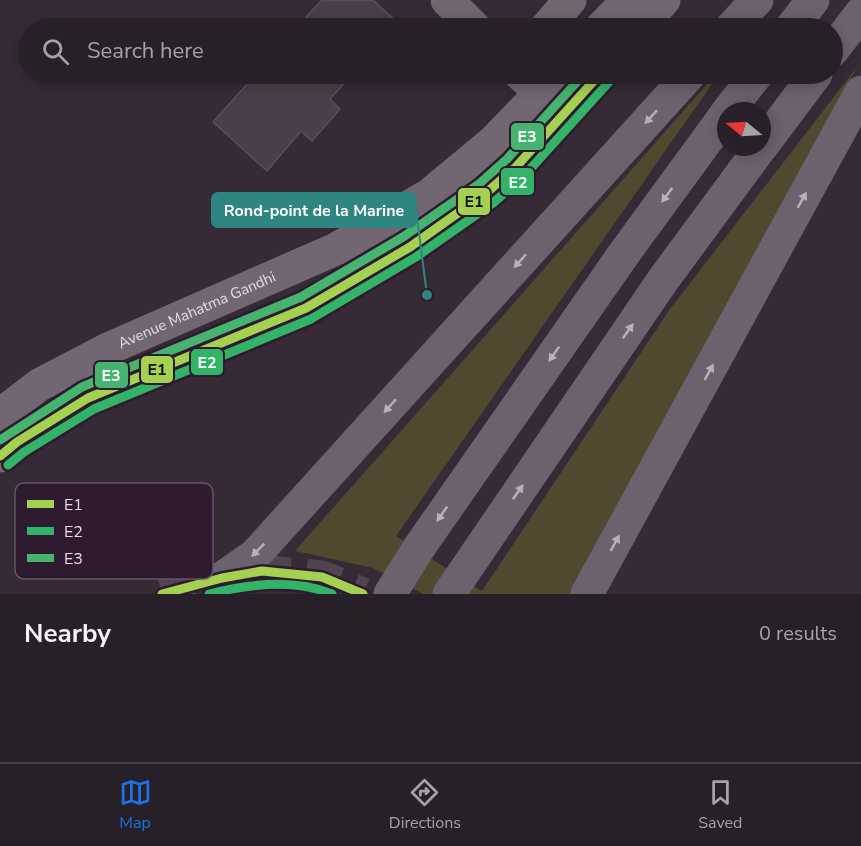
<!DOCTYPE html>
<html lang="en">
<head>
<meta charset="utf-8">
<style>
	:root { --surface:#282028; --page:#342d34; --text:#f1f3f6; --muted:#a5a3a8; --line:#443e45; --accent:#1a73e8 }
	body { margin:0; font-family:"Nunito Sans",sans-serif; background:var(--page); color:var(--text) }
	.compass { position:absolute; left:717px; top:102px; width:54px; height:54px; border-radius:50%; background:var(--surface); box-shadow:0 3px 15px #0003; rotate:288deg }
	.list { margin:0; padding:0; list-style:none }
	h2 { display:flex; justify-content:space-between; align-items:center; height:78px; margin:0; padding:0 24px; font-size:26px }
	h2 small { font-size:20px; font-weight:400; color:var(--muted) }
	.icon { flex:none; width:33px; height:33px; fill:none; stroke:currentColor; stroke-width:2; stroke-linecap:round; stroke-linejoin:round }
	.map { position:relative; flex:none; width:861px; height:594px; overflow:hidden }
	.search { position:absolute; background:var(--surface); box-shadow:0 3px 15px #0003; left:18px; right:18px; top:18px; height:66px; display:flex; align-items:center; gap:15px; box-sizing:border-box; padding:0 21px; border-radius:33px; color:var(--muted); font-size:22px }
	.sheet { height:168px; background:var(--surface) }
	nav { display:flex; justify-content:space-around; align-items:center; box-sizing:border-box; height:84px; border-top:2px solid var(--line); background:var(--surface); font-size:16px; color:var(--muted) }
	nav a { display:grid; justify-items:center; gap:3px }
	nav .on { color:var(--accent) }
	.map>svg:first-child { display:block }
	.green { fill:#50482f }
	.building { fill:#493f4a; stroke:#594f5a; stroke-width:1.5 }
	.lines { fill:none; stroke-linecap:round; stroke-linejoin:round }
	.major-tunnel { stroke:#504451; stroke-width:33; stroke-dasharray:33 16; stroke-linecap:butt }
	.minor { stroke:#6f666f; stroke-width:33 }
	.major { stroke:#716672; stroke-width:33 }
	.highway { stroke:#6c626d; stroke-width:33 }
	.bus-1-casing { stroke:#2e1b30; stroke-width:14 }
	.bus-2-casing { stroke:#2e1b30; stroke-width:14 }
	.bus-3-casing { stroke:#2e1b30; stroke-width:14 }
	.bus-1 { stroke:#a5d152; stroke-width:9 }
	.bus-2 { stroke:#32b368; stroke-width:9 }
	.bus-3 { stroke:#46b46e; stroke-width:9 }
	.oneway { fill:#bcafbd }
	.labels { text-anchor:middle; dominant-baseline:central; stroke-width:4.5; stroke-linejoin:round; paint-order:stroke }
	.street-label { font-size:15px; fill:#e7d9e8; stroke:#2e1b30 }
	.key { fill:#2e1b30; stroke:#665467; stroke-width:1.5 }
	.key-label { font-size:16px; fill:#e7d9e8 }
	.leader { fill:none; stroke:#2f8580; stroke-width:2 }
	.callout-dot { fill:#2f8580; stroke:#2e1b30; stroke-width:2 }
	.callout { fill:#2f8580; stroke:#2f8580; stroke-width:2 }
	.callout-label { font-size:16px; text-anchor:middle; font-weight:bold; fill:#fff }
	.line-badge { stroke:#2e1b30; stroke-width:2 }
	.badge-label { font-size:16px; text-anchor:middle; font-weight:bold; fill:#fff }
	.pale-badge-label { font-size:16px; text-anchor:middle; font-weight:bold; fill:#111 }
</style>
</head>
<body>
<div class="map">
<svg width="861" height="594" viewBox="0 0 861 594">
	<rect width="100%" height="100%" fill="#352a36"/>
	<polygon class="green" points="857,67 572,594 423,594 373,568 295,551 716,74 719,74 396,536 482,591 670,309"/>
	<g class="building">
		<polygon points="322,0 373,0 398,23 393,28 296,28"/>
		<polygon points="256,74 353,74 330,99 340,109 312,141 301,131 267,171 213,122"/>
	</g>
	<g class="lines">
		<polyline class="major-tunnel" points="162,594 222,578 262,571 322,577 363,594"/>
		<g class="minor">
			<polyline points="447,0 475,28"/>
			<polyline points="546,28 570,0"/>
			<polyline points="520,74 541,93"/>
		</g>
		<g class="major">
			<polyline points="601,28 628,0"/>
			<polyline points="639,28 664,0"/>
			<path id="s1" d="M0,415L39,385L110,348L336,249L429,195L493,142L559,74"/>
			<polyline points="0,456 17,442 88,398 174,361 306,308 410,247 486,193 515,168 600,74"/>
		</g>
		<g class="highway">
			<polyline points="731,28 757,0"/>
			<polyline points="791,28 813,0"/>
			<polyline points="832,51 861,13"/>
			<polyline points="728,111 757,74"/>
			<polyline points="762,146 816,74"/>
			<polyline points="222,578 255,555 690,74"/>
			<polyline points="390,594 418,549 623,255 726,114"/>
			<polyline points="449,594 663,280 761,147"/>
			<polyline points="587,594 861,92"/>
		</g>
		<defs>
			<g id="bus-1">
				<polyline points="0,456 17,442 88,398 306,308 410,247 486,193 515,168 600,74"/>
				<polyline points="162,594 222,578 262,571 322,577 363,594"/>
			</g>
			<g id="bus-2">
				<polyline points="8,465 24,452 94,409 311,319 416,257 493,203 523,177 609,82"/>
				<path d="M209,594C248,584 293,578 332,594"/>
			</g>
			<polyline id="bus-3" points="0,440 82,387 301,297 403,237 479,184 507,159 584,74"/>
		</defs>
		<use href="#bus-1" class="bus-1-casing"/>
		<use href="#bus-2" class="bus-2-casing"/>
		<use href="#bus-3" class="bus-3-casing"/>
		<use href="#bus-1" class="bus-1"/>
		<use href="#bus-2" class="bus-2"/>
		<use href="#bus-3" class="bus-3"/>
	</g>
	<defs><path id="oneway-solid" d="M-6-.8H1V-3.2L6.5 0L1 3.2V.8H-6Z" transform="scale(1.5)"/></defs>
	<g class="oneway">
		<use href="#oneway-solid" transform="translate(651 117) rotate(132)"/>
		<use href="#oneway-solid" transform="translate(667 195) rotate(126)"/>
		<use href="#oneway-solid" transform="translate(802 200) rotate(-61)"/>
		<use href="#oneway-solid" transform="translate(520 261) rotate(132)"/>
		<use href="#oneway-solid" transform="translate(628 331) rotate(-55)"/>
		<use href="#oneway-solid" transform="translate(554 354) rotate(125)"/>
		<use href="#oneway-solid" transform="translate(709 372) rotate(-61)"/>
		<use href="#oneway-solid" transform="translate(390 406) rotate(132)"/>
		<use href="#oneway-solid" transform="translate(518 492) rotate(-55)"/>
		<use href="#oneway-solid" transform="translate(442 514) rotate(125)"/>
		<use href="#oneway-solid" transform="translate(615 543) rotate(-61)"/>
		<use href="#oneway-solid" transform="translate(258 550) rotate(135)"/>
	</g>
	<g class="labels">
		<g class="street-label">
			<text stroke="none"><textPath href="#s1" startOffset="224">Avenue Mahatma Gandhi</textPath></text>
		</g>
	</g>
	<rect x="15" y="483" width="198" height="96" rx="9" class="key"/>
	<rect x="27" y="500" width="27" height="8" fill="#a5d152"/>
	<rect x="27" y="527" width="27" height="8" fill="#32b368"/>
	<rect x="27" y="554" width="27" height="8" fill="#46b46e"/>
	<g class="key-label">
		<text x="64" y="510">E1</text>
		<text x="64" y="537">E2</text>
		<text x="64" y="564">E3</text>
	</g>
	<path class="leader" d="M427 295L416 210"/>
	<circle class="callout-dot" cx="427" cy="295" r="6"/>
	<rect class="callout" x="212" y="193" width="204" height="34" rx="6"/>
	<g class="callout-label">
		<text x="314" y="216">Rond-point de la Marine</text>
	</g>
	<g class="line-badge">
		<rect x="510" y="122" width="35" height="29" rx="6" fill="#46b46e"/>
		<rect x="500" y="167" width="35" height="29" rx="6" fill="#32b368"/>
		<rect x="457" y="187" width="34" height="29" rx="6" fill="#a5d152"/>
		<rect x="190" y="348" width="34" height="28" rx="6" fill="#32b368"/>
		<rect x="140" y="355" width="34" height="29" rx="6" fill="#a5d152"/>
		<rect x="94" y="361" width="35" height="28" rx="6" fill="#46b46e"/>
	</g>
	<g class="badge-label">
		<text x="527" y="142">E3</text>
		<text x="518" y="188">E2</text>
		<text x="207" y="368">E2</text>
		<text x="111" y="381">E3</text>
	</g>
	<g class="pale-badge-label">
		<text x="474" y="207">E1</text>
		<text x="157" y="375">E1</text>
	</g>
</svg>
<svg class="compass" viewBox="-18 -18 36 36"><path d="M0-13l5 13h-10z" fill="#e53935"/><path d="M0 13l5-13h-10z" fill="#a5a3a8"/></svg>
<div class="search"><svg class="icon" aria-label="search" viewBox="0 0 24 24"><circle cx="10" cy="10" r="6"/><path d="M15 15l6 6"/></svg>Search here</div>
</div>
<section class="sheet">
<h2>Nearby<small>0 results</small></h2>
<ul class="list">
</ul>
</section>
<nav>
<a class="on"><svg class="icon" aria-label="map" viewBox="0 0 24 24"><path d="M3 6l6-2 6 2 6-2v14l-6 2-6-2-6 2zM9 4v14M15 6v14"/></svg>Map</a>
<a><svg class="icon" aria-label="directions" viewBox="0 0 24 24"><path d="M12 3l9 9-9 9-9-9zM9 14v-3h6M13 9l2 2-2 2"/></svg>Directions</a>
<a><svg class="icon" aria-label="saved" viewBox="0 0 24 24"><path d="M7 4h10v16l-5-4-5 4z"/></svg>Saved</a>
</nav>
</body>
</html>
